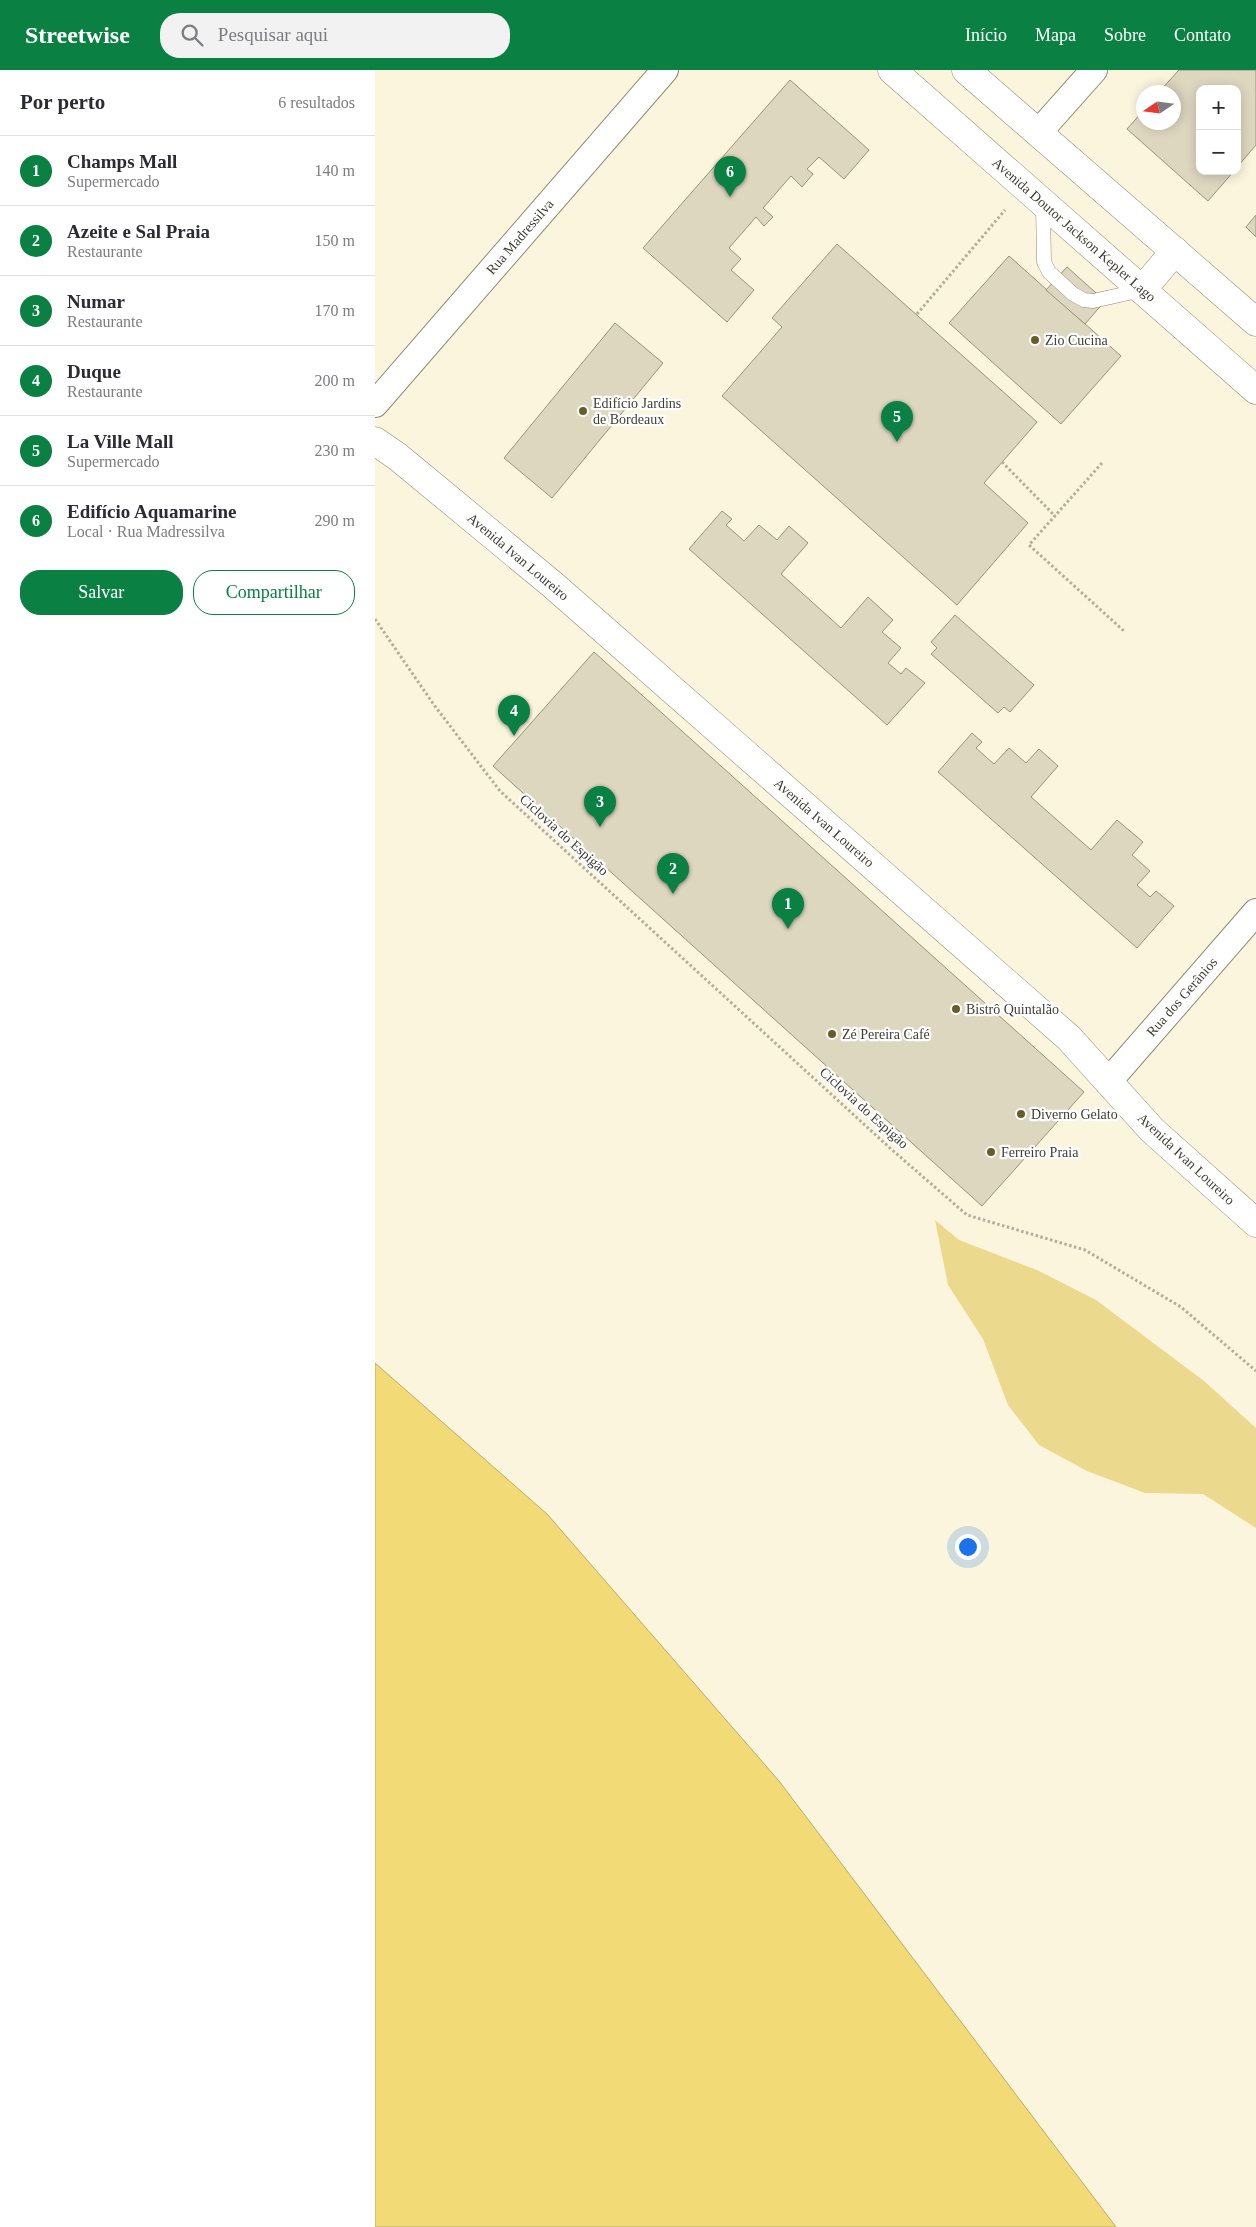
<!DOCTYPE html>
<html lang="pt">
<head>
<meta charset="utf-8">
<style>
	:root { --surface:#fff; --page:#f2f2f3; --text:#2b2b33; --muted:#7c7c81; --line:#e1e1e2; --accent:#0b8043 }
	body { margin:0; font-family:"Times New Roman",serif; background:var(--page); color:var(--text) }
	.controls { position:absolute; right:15px; top:15px; display:grid; overflow:hidden; border-radius:10px; box-shadow:0 2px 12px #0003 }
	.controls button { width:45px; height:45px; display:grid; place-items:center; padding:0; border:0; border-bottom:1px solid var(--line); background:var(--surface); color:var(--text); font:25px sans-serif }
	.compass { position:absolute; left:761px; top:15px; width:45px; height:45px; border-radius:50%; background:var(--surface); box-shadow:0 2px 12px #0003; rotate:257deg }
	.you { position:absolute; left:592px; top:1476px; width:18px; height:18px; margin:-12px; border:4px solid #fff; border-radius:50%; background:#1a73e8; box-shadow:0 0 0 8px #1a73e833 }
	.badge { display:grid; place-items:center; width:32px; height:32px; border-radius:50%; background:var(--accent); color:#fff; font-size:16px; font-weight:700 }
	.pin { position:absolute; translate:-50% -41px; filter:drop-shadow(0 1px 2px #0008) }
	.pin::after { content:''; position:absolute; top:26px; width:18px; height:15px; background:inherit; clip-path:polygon(0 0,100% 0,50% 100%) }
	.list { margin:0; padding:0; list-style:none }
	h2 { display:flex; justify-content:space-between; align-items:center; height:65px; margin:0; padding:0 20px; font-size:21px }
	h2 small { font-size:16px; font-weight:400; color:var(--muted) }
	.list li { display:grid; grid-template-columns:32px 1fr auto; gap:15px; align-items:center; box-sizing:border-box; height:70px; padding:0 20px; border-top:1px solid var(--line) }
	.list b { display:block; font-size:19px; white-space:nowrap }
	.list p { margin:0; font-size:16px; white-space:nowrap; color:var(--muted) }
	.list em { font-size:16px; font-style:normal; color:var(--muted) }
	.actions { display:flex; gap:10px; padding:15px 20px }
	.actions a { flex:1; padding:11px 0; border:1px solid var(--accent); border-radius:20px; text-align:center; font-size:18px; color:var(--accent) }
	.actions .main { background:var(--accent); color:#fff }
	.icon { flex:none; width:28px; height:28px; fill:none; stroke:currentColor; stroke-width:2; stroke-linecap:round; stroke-linejoin:round }
	.map { position:relative; flex:none; width:881px; height:2157px; overflow:hidden }
	header { display:flex; align-items:center; gap:30px; box-sizing:border-box; height:70px; padding:0 25px; background:var(--accent); color:#fff }
	header strong { font-size:24px }
	nav { display:flex; gap:28px; margin-inline-start:auto; font-size:18px }
	.search { width:350px; height:45px; background:var(--page); display:flex; align-items:center; gap:12px; box-sizing:border-box; padding:0 18px; border-radius:20px; color:var(--muted); font-size:19px }
	main { display:flex }
	aside { flex:1; background:var(--surface) }
	.map>svg:first-child { display:block }
	.green { fill:#ebd98d }
	.water { fill:#f2da77; stroke:#bcab63 }
	.building { fill:#ddd7c0; stroke:#97927c }
	.lines { fill:none; stroke-linecap:round; stroke-linejoin:round }
	.service-casing { stroke:#8f8a75; stroke-width:15 }
	.minor-casing { stroke:#8f8a75; stroke-width:28 }
	.tertiary-casing { stroke:#8f8a75; stroke-width:29 }
	.secondary-casing { stroke:#8f8a75; stroke-width:29 }
	.path { stroke:#b2ad9c; stroke-width:3; stroke-dasharray:2.5 2.5; stroke-linecap:butt }
	.service { stroke:#fff; stroke-width:14 }
	.minor { stroke:#fff; stroke-width:26 }
	.tertiary { stroke:#fff; stroke-width:28 }
	.secondary { stroke:#fff; stroke-width:28 }
	.poi-dot { fill:#685c28; stroke:#fff; stroke-width:2 }
	.labels { text-anchor:middle; dominant-baseline:central; stroke-width:4.5; stroke-linejoin:round; paint-order:stroke }
	.street-label { font-size:14px; fill:#3f3d34; stroke:#fff }
	.poi-label { font-size:14px; fill:#3f3d34; stroke:#fff; text-anchor:start }
</style>
</head>
<body>
<header>
<strong>Streetwise</strong>
<div class="search"><svg class="icon" aria-label="search" viewBox="0 0 24 24"><circle cx="10" cy="10" r="6"/><path d="M15 15l6 6"/></svg>Pesquisar aqui</div>
<nav><a>Início</a><a>Mapa</a><a>Sobre</a><a>Contato</a></nav>
</header>
<main>
<aside>
<h2>Por perto<small>6 resultados</small></h2>
<ul class="list">
<li><span class="badge">1</span><div><b>Champs Mall</b><p>Supermercado</p></div><em>140 m</em></li>
<li><span class="badge">2</span><div><b>Azeite e Sal Praia</b><p>Restaurante</p></div><em>150 m</em></li>
<li><span class="badge">3</span><div><b>Numar</b><p>Restaurante</p></div><em>170 m</em></li>
<li><span class="badge">4</span><div><b>Duque</b><p>Restaurante</p></div><em>200 m</em></li>
<li><span class="badge">5</span><div><b>La Ville Mall</b><p>Supermercado</p></div><em>230 m</em></li>
<li><span class="badge">6</span><div><b>Edifício Aquamarine</b><p>Local · Rua Madressilva</p></div><em>290 m</em></li>
</ul>
<div class="actions"><a class="main">Salvar</a><a>Compartilhar</a></div>
</aside>
<div class="map">
<svg width="881" height="2157" viewBox="0 0 881 2157">
	<rect width="100%" height="100%" fill="#fbf5de"/>
	<polygon class="green" points="560,1150 584,1170 664,1201 721,1230 829,1311 881,1358 881,1458 828,1424 770,1423 712,1401 664,1375 633,1335 608,1269 573,1215"/>
	<polygon class="water" points="0,1293 172,1444 404,1711 741,2157 0,2157"/>
	<g class="building">
		<polygon points="804,0 881,0 881,75 862,97 862,19 825,19 825,101 859,101 833,131 752,59 768,41 768,52 798,52 798,22 784,22"/>
		<polygon points="415,10 494,80 469,109 444,87 432,99 438,104 427,117 416,106 388,138 398,147 389,156 381,147 354,178 366,189 356,200 379,220 352,252 268,178"/>
		<polygon points="881,145 881,167 871,157"/>
		<polygon points="462,174 662,352 609,413 653,453 582,535 347,326 407,257 397,248"/>
		<polygon points="634,186 746,286 686,354 574,253"/>
		<polygon points="692,197 730,231 710,254 671,220"/>
		<polygon points="240,253 288,293 177,428 129,388"/>
		<polygon points="347,441 357,449 351,455 369,471 384,455 402,470 414,456 433,473 406,504 466,558 493,527 518,550 507,562 526,578 513,593 526,604 531,598 550,613 512,655 314,479"/>
		<polygon points="580,545 659,615 635,642 629,637 623,643 556,584 562,578 556,572"/>
		<polygon points="219,582 709,1022 607,1136 118,696"/>
		<polygon points="597,663 607,672 601,678 619,694 634,678 651,693 664,679 683,696 656,727 716,780 742,750 768,772 757,785 775,801 762,815 775,827 781,821 799,836 762,878 563,702"/>
	</g>
	<g class="lines">
		<defs>
			<polyline id="service" points="668,134 669,192 674,202 698,224 709,230 718,231 767,220"/>
			<g id="minor">
				<polyline points="663,63 719,0"/>
				<polyline points="0,334 290,0"/>
				<polyline points="733,1012 881,842"/>
			</g>
			<polyline id="tertiary" points="0,371 23,387 178,515 694,968 777,1060 881,1153"/>
			<g id="secondary">
				<polyline points="517,0 881,320"/>
				<polyline points="591,0 881,252"/>
				<polyline points="767,220 800,181"/>
			</g>
		</defs>
		<use href="#service" class="service-casing"/>
		<use href="#minor" class="minor-casing"/>
		<use href="#tertiary" class="tertiary-casing"/>
		<use href="#secondary" class="secondary-casing"/>
		<g class="path">
			<polyline points="542,244 630,140"/>
			<polyline points="627,392 680,446"/>
			<polyline points="727,393 654,475 749,561"/>
			<polyline points="0,549 59,635 125,721 516,1079 592,1145 710,1180 806,1237 881,1301"/>
		</g>
		<use href="#service" class="service"/>
		<use href="#minor" class="minor"/>
		<use href="#tertiary" class="tertiary"/>
		<use href="#secondary" class="secondary"/>
	</g>
	<g class="poi-dot">
		<circle cx="660" cy="270" r="5"/>
		<circle cx="208" cy="341" r="5"/>
		<circle cx="581" cy="939" r="5"/>
		<circle cx="457" cy="964" r="5"/>
		<circle cx="646" cy="1044" r="5"/>
		<circle cx="616" cy="1082" r="5"/>
	</g>
	<g class="labels">
		<g class="street-label">
			<text transform="translate(699 160) rotate(41)">Avenida Doutor Jackson Kepler Lago</text>
			<text transform="translate(145 167) rotate(-49)">Rua Madressilva</text>
			<text transform="translate(143 487) rotate(40)">Avenida Ivan Loureiro</text>
			<text transform="translate(449 753) rotate(41)">Avenida Ivan Loureiro</text>
			<text transform="translate(189 765) rotate(42)">Ciclovia do Espigão</text>
			<text transform="translate(807 927) rotate(-49)">Rua dos Gerânios</text>
			<text transform="translate(489 1038) rotate(42)">Ciclovia do Espigão</text>
			<text transform="translate(811 1089) rotate(43)">Avenida Ivan Loureiro</text>
		</g>
		<g class="poi-label">
			<text x="670" y="270">Zio Cucina</text>
			<text x="218" y="333">Edifício Jardins<tspan x="218" dy="16">de Bordeaux</tspan></text>
			<text x="591" y="939">Bistrô Quintalão</text>
			<text x="467" y="964">Zé Pereira Café</text>
			<text x="656" y="1044">Diverno Gelato</text>
			<text x="626" y="1082">Ferreiro Praia</text>
		</g>
	</g>
</svg>
<div class="controls">
<button>+</button>
<button>−</button>
</div>
<svg class="compass" viewBox="-18 -18 36 36"><path d="M0-13l5 13h-10z" fill="#e53935"/><path d="M0 13l5-13h-10z" fill="#7c7c81"/></svg>
<div class="you"></div>
<div class="pin badge" style="left:413px;top:859px">1</div>
<div class="pin badge" style="left:298px;top:824px">2</div>
<div class="pin badge" style="left:225px;top:757px">3</div>
<div class="pin badge" style="left:139px;top:666px">4</div>
<div class="pin badge" style="left:522px;top:372px">5</div>
<div class="pin badge" style="left:355px;top:127px">6</div>
</div>
</main>
</body>
</html>
